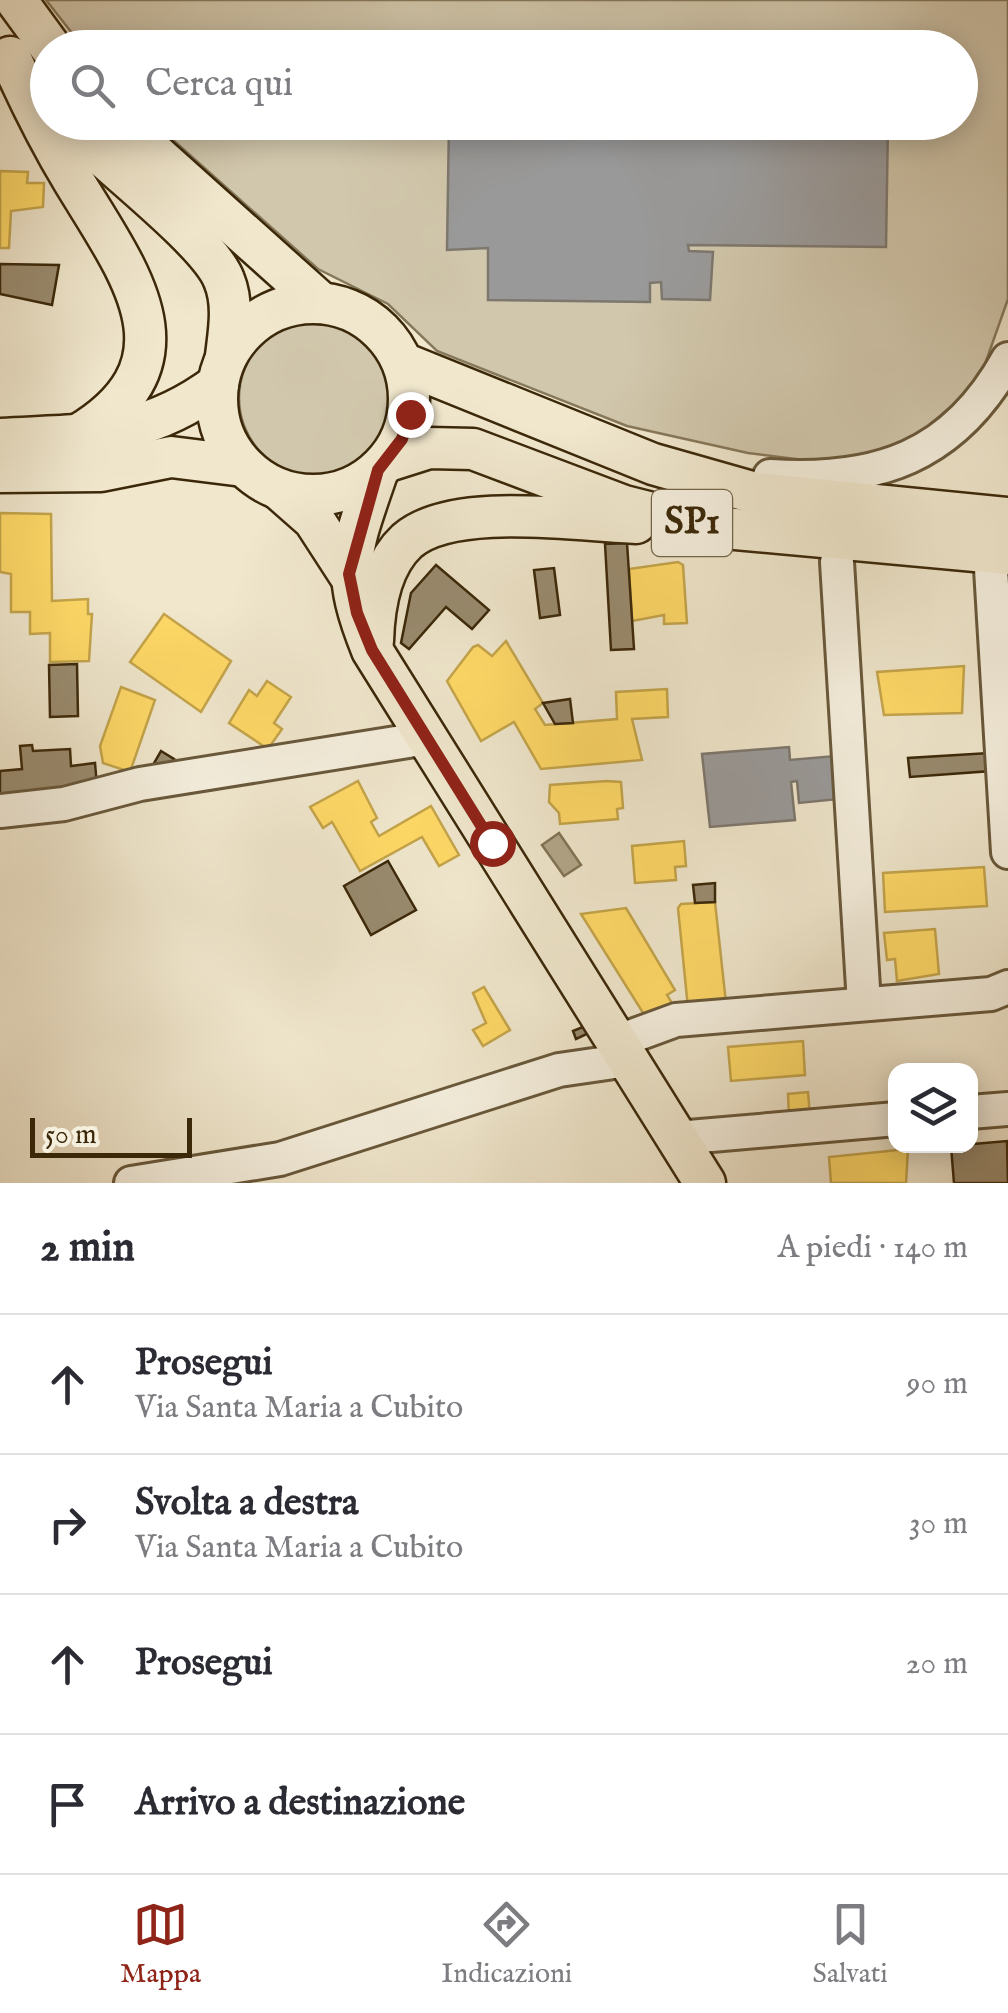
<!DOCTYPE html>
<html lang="it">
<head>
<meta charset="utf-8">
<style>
	:root { --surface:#fff; --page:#f2f2f3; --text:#2b2b33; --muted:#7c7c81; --line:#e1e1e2; --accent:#8f2418 }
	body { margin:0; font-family:"IM FELL English",serif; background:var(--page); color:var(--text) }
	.controls { position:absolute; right:30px; bottom:30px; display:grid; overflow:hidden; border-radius:20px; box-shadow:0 5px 25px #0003 }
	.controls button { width:90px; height:90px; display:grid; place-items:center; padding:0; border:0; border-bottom:2px solid var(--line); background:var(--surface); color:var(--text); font:50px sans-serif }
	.scale { position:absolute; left:30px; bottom:25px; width:162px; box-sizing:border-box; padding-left:10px; border:5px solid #3b2809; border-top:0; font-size:28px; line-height:35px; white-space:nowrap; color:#3b2809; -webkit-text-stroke:8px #f5efde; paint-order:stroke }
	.stop { position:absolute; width:30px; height:30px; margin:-22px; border:8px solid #8f2418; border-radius:50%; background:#fff }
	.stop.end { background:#8f2418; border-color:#fff; box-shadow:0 2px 10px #0008 }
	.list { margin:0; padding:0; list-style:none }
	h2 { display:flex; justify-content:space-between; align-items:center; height:130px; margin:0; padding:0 40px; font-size:42px }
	h2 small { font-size:32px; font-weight:400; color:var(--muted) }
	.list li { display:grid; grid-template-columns:65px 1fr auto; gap:30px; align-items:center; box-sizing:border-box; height:140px; padding:0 40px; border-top:2px solid var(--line) }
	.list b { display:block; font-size:38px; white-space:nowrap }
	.list p { margin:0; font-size:32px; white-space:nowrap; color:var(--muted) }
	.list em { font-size:32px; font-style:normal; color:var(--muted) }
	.icon { flex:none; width:55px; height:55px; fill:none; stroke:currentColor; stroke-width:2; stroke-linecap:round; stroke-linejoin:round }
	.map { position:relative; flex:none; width:1008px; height:1183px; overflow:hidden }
	.search { position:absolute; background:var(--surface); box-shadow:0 5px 25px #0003; left:30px; right:30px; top:30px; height:110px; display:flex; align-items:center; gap:25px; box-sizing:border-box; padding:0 35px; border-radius:55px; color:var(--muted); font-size:38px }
	.sheet { height:690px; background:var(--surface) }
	nav { display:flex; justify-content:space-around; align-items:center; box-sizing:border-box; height:140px; border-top:2px solid var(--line); background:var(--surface); font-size:28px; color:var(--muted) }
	nav a { display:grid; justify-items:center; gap:5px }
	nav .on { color:var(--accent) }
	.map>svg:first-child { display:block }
	.green { fill:#d1c7ac; stroke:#86785a; stroke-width:2.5 }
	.water { fill:#b2a68a; stroke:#827456; stroke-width:2.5 }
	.homes { fill:#ffd966; stroke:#c4a44a; stroke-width:2.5 }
	.industry { fill:#999; stroke:#7d776e; stroke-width:2.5 }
	.building { fill:#998b6f; stroke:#3b2809; stroke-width:2.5 }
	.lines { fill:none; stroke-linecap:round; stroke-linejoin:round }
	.minor-casing { stroke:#68583a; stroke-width:38 }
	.major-casing { stroke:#3b2809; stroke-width:45 }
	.minor { stroke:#f5efde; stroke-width:32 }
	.major { stroke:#f0e7cd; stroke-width:40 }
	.route { stroke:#8f2418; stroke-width:12 }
	.labels { text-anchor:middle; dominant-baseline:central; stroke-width:10; stroke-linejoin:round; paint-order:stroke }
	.shield { fill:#f5efde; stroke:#736449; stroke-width:2.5 }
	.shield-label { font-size:38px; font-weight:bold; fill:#3b2809 }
</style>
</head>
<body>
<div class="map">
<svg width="1008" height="1183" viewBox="0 0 1008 1183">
	<rect width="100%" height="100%" fill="#f0e7cd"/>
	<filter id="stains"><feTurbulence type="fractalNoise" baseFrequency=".002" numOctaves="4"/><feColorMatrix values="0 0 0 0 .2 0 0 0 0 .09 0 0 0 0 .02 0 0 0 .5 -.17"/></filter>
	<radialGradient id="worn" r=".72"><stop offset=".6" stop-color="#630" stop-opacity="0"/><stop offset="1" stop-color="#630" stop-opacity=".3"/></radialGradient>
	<g class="green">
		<polygon points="46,0 1008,0 1008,299 984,367 962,397 917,436 891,449 827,463 748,453 627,426 437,351 388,304 318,269 154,123 960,122 960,48 83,47"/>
		<circle cx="318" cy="398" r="79"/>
	</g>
	<polygon class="water" points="559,833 581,865 564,876 542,845"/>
	<g class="homes">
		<polygon points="0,171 28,172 27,183 44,183 43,207 11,211 9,248 0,248"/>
		<polygon points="0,513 51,514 52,601 88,599 88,614 92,614 89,661 50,662 50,633 30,634 30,612 11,612 11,574 0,572"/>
		<polygon points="678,562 683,565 687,623 664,624 664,615 632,621 629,569"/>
		<polygon points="164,614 231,661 201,712 130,662"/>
		<polygon points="506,641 543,703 535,709 545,725 617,719 616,692 667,689 668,717 632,719 642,760 541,769 514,722 481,741 447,681 473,647 478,645 492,656"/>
		<polygon points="964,666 962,713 884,715 877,672"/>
		<polygon points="267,681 291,697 274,723 282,729 268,749 229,723 249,690 257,696"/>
		<polygon points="121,687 155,700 130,772 103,763 100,746"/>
		<polygon points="358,781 377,818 371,822 379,836 431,806 459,855 439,866 422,837 360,871 332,822 323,828 310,807"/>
		<polygon points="607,781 621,782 623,808 617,809 618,819 560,824 559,813 549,802 550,785"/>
		<polygon points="684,841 686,866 675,867 676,880 635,883 632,846"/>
		<polygon points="984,867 987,906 885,912 883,873"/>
		<polygon points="715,902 726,1003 688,1008 678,908 681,904"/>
		<polygon points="626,908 675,990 667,995 675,1008 645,1016 581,914"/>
		<polygon points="935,929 939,974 897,981 895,959 887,960 884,933"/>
		<polygon points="484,987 510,1030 483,1046 473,1030 486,1023 473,993"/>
		<polygon points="803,1041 805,1075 731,1081 728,1047"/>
		<polygon points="808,1092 810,1116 789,1117 788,1094"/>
		<polygon points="908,1149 906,1183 831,1183 829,1157"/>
	</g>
	<g class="industry">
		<polygon points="449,122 888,122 886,247 688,245 689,251 713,252 710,300 662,299 661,282 650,283 650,302 488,300 488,248 447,250"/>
		<polygon points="789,747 790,760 835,756 839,799 799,803 797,781 791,782 795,820 710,827 702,754"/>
	</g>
	<g class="building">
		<polygon points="0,264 59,265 52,305 0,294"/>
		<polygon points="627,543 634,649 611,650 605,544"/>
		<polygon points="436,565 489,610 472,629 446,607 409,649 401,643 411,593"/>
		<polygon points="554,568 560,615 540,618 534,570"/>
		<polygon points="77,664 78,716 50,717 49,665"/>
		<polygon points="570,699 573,723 555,724 543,703"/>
		<polygon points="32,745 33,751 70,749 71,766 95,763 97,786 0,795 0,771 22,769 20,746"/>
		<polygon points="161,751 174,759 166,773 153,765"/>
		<polygon points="989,753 991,771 910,777 908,758"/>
		<polygon points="388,861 416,910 371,935 344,886"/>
		<polygon points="715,883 715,902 695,903 693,885"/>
		<polygon points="585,1026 589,1033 576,1039 573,1031"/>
		<polygon points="1007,1141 1008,1183 954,1183 951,1146"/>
	</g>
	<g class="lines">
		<defs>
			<g id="minor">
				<path d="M770,476C877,483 954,457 1008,359"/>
				<polyline points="990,552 1008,852"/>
				<polyline points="837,562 864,1004"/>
				<polyline points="0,811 64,804 140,784 427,738"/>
				<polyline points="616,1042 676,1020 991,994 1008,987"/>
				<polyline points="970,1112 1008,1109"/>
				<polyline points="677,1138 896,1119"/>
				<polyline points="131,1183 280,1159 559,1070 628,1060"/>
			</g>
			<g id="major">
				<polyline points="16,0 51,48"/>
				<path d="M10,57C29,100 49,140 73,180C128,271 201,361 78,435"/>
				<path d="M66,122C102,160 209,240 224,280C234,304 229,331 226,356"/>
				<polyline points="119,122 321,303"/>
				<circle cx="313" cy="399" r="96"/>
				<polyline points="403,363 653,464 755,493 1008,518"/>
				<path d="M0,439C88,434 144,439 218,384"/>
				<polyline points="388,461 429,448 473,449 624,506 703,526 1008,554"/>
				<path d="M378,470C351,550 339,568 372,650L705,1183"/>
				<polyline points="0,472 101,471 171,457 243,466"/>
				<polyline points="280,490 314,520 349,574"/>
				<path d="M373,641C374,607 380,566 407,541C453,501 578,521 636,523"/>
			</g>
		</defs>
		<use href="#minor" class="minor-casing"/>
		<use href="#major" class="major-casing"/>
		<use href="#minor" class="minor"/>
		<use href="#major" class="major"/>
	</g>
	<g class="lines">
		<polyline class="route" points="410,414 402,439 378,470 349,574 357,613 372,650 492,843"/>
	</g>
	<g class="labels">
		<rect class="shield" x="652" y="490" width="80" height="66" rx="8"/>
		<g class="shield-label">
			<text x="692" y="523">SP1</text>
		</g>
	</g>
	<rect width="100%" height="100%" filter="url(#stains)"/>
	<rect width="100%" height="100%" fill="url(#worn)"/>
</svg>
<div class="controls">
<button><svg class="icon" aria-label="layers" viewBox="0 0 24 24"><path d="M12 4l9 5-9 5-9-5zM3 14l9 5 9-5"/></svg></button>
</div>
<div class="scale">50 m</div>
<div class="stop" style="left:492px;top:843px"></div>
<div class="stop end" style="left:410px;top:414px"></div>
<div class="search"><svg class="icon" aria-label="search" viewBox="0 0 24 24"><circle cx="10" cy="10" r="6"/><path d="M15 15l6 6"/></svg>Cerca qui</div>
</div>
<section class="sheet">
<h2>2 min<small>A piedi · 140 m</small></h2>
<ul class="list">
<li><svg class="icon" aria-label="ahead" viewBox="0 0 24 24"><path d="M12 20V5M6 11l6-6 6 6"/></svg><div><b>Prosegui</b><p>Via Santa Maria a Cubito</p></div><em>90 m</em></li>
<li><svg class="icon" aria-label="right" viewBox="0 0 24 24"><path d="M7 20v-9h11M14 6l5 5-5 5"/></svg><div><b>Svolta a destra</b><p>Via Santa Maria a Cubito</p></div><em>30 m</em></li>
<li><svg class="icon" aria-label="ahead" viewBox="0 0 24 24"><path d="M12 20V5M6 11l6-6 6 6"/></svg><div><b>Prosegui</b></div><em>20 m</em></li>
<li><svg class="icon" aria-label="arrive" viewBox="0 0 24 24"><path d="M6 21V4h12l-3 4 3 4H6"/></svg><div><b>Arrivo a destinazione</b></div></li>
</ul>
</section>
<nav>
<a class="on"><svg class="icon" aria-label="map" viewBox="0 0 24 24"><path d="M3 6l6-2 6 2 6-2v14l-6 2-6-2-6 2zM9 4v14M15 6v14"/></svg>Mappa</a>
<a><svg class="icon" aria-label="directions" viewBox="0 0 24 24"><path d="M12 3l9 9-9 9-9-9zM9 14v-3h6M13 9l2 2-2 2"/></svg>Indicazioni</a>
<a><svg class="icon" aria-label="saved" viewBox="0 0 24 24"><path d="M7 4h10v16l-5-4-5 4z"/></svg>Salvati</a>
</nav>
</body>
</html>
